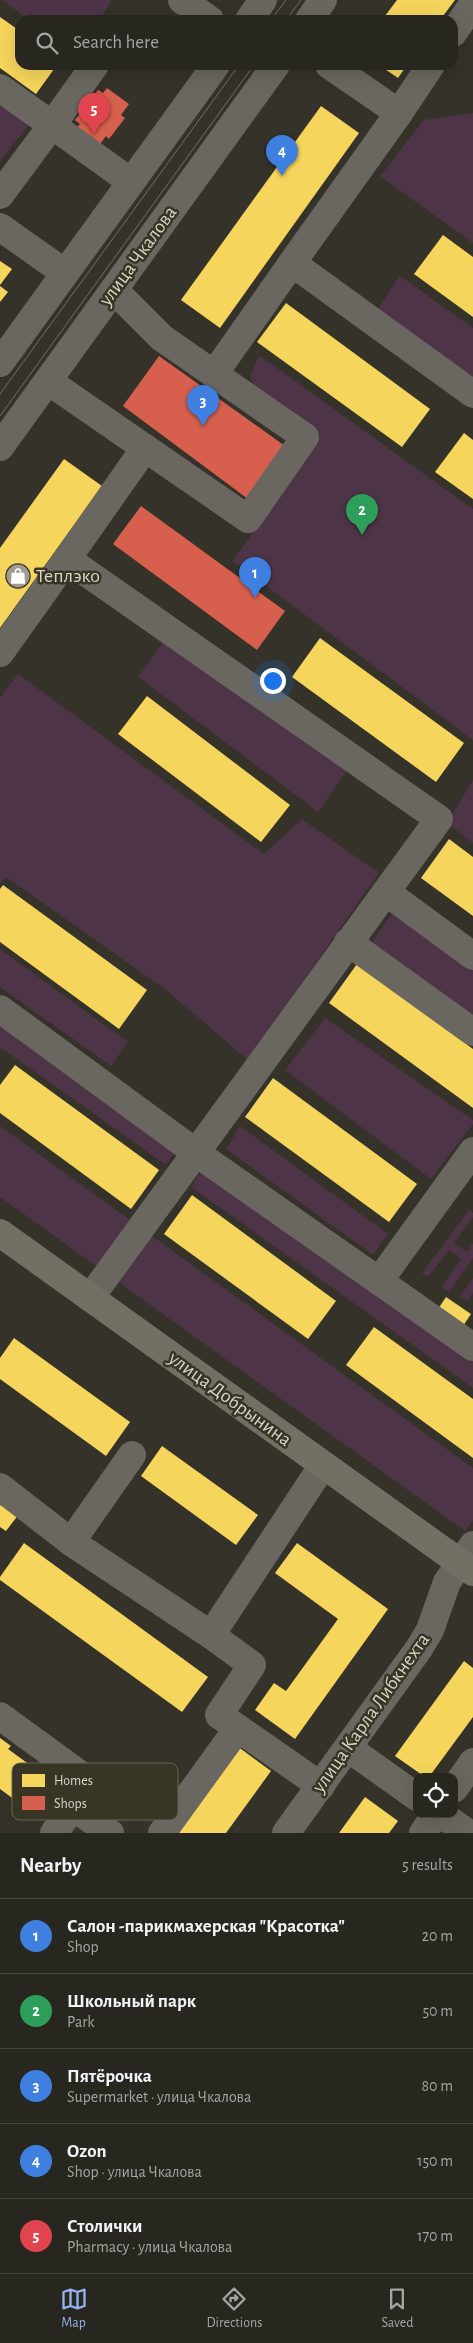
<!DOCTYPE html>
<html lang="en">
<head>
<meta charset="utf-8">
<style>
	:root { --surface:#27261f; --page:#33322c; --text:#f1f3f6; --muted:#a4a5a4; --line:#43433d; --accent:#95b2f1 }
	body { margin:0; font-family:"Alegreya Sans",sans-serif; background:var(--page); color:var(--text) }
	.controls { position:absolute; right:15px; bottom:15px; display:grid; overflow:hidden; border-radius:10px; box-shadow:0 5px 20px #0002 }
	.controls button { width:45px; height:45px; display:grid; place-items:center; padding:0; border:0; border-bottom:1px solid var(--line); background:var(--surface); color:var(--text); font:25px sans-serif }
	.you { position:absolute; left:272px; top:680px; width:18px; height:18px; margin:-12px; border:4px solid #fff; border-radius:50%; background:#1a73e8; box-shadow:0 0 0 8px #1a73e833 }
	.badge { display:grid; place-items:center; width:32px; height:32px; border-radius:50%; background:var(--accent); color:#fff; font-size:16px; font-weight:700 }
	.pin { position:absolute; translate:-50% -41px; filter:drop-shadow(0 1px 2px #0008) }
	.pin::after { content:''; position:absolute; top:26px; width:18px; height:15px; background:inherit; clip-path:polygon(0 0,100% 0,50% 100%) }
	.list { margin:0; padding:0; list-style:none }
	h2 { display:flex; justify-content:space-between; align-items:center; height:65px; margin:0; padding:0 20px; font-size:21px }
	h2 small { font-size:16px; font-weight:400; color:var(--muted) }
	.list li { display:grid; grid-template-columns:32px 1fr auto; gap:15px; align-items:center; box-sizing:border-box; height:75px; padding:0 20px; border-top:1px solid var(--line) }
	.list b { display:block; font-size:19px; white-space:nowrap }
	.list p { margin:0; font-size:16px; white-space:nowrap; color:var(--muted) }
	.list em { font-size:16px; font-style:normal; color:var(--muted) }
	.icon { flex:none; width:28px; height:28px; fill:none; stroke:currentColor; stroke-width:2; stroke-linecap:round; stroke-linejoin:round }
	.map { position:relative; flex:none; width:473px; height:1833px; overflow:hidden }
	.search { position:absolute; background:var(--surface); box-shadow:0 5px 20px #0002; left:15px; right:15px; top:15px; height:55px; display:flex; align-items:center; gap:12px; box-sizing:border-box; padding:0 18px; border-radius:15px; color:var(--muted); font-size:19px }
	.sheet { height:440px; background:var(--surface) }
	nav { display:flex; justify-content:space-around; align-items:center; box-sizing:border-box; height:70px; border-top:1px solid var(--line); background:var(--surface); font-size:14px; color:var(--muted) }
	nav a { display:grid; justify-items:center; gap:2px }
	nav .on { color:var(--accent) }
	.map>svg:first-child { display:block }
	.green { fill:#4e3447 }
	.homes { fill:#f6d55c }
	.shops { fill:#d6604d }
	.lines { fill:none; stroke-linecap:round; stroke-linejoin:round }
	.minor { stroke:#69675f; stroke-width:28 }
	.major { stroke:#726f64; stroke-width:28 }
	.tram { stroke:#706e68; stroke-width:1 }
	.labels { text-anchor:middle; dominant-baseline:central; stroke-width:5; stroke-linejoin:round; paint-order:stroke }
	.street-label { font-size:20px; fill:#d7d4ca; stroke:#393524 }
	.poi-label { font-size:20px; fill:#d7d4ca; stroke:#393524; text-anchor:start }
	.key { fill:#393524; stroke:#686556; stroke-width:1 }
	.key-label { font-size:14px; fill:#d7d4ca }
</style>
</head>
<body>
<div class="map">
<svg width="473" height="1833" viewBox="0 0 473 1833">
	<rect width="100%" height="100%" fill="#343229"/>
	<g class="green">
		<polygon points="2,0 112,0 99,20 29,20"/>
		<polygon points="0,104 29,125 0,161"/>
		<polygon points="473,113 473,243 380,176 424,120"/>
		<polygon points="400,276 473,328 473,380 376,311"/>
		<polygon points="259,355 473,509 473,740 233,561 320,435 255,390 250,375"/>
		<polygon points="164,641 348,769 318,812 138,677"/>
		<polygon points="18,674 264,854 302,819 379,873 248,1060 166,990 6,877 0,883 0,698"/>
		<polygon points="473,780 473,843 447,823"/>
		<polygon points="395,909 473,966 473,1018 371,944"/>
		<polygon points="0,949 128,1042 111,1066 0,987"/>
		<polygon points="325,1018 473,1120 473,1124 431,1179 285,1070"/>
		<polygon points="0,1022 176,1149 166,1165 0,1047"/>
		<polygon points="0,1126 473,1468 473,1520 465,1531 0,1197"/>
		<polygon points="240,1126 388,1234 373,1255 226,1149"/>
		<polygon points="201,1171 473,1359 473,1388 191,1187"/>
		<polygon points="469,1210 473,1213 473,1217 454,1243 467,1252 473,1243 473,1258 449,1292 442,1287 461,1259 449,1250 428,1277 422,1273"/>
		<polygon points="473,1278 473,1293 468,1301 460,1296"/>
	</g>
	<g class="homes">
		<polygon points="397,0 455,0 440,20 382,20"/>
		<polygon points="0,17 20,31 20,65 57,65 36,94 0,68"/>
		<polygon points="379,65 407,65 398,78"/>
		<polygon points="321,106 359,133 220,328 181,300"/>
		<polygon points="443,235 473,257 473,317 414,274"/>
		<polygon points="0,261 12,269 0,285"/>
		<polygon points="0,286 8,292 0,302"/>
		<polygon points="286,303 430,409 402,447 257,342"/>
		<polygon points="464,433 473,440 473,499 435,472"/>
		<polygon points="64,459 102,486 0,628 0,548"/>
		<polygon points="320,638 464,743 436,782 292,677"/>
		<polygon points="147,696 290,805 261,842 118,734"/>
		<polygon points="449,839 473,857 473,916 421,878"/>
		<polygon points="3,885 147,990 119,1029 0,942 0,889"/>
		<polygon points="357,964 473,1049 473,1108 329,1003"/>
		<polygon points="15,1065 159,1170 131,1209 0,1113 0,1085"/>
		<polygon points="273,1078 417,1184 389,1222 245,1117"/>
		<polygon points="192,1195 336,1301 308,1339 164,1234"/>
		<polygon points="446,1297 471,1314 463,1326 438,1309"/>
		<polygon points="374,1327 473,1399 473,1458 346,1365"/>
		<polygon points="14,1338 130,1422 106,1456 0,1379 0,1358"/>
		<polygon points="162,1446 258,1515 236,1545 141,1476"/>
		<polygon points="2,1502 19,1514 6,1531 0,1527 0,1506"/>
		<polygon points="24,1543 208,1677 182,1712 0,1580 0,1577"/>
		<polygon points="297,1543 388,1609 295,1739 255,1710 274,1683 286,1691 338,1619 275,1573"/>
		<polygon points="464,1661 473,1668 473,1717 429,1777 425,1777 395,1756"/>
		<polygon points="0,1738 11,1746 8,1749 56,1784 34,1814 0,1789"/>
		<polygon points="237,1746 271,1771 226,1833 174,1833"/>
		<polygon points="365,1797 398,1821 389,1833 339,1833"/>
	</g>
	<g class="shops">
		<polygon points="107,88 129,104 121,115 125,118 109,139 106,136 98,147 75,130 80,124 75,120 98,90 103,93"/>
		<polygon points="159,356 285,446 248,499 123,406"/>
		<polygon points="141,506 285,611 257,650 113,544"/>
	</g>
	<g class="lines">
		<g class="minor">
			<polyline points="182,0 210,20"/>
			<polyline points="249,20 263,0"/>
			<polyline points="309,20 323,0"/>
			<polyline points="453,33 473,4"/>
			<polyline points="0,88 52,125 95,65"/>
			<polyline points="399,113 431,65"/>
			<polyline points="0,195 52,125 131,182"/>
			<polyline points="0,227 65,273"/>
			<polyline points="292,263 399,113 329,65"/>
			<polyline points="0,363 216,65"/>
			<polyline points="214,374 292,263 473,394"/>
			<polyline points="48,381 248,519 305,437 162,338 114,290"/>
			<polyline points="0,447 276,65"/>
			<polyline points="67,559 145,448"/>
			<polyline points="0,653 67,559 439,819 90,1298"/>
			<polyline points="386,892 473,956"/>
			<polyline points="348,942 473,1032"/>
			<polyline points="0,1009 195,1152 473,1347"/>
			<polyline points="379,1281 473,1151"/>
			<polyline points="0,1487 71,1542 132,1455"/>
			<polyline points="71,1542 211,1635"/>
			<polyline points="0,1716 89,1781 73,1807"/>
			<polyline points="348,1748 417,1797"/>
			<polyline points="321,1786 219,1715 252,1665 211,1635 323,1465"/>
			<polyline points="454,1789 473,1762"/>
			<polyline points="441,1814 468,1833"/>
			<polyline points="54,1833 73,1807 110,1833"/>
			<polyline points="162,1833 238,1728"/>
			<polyline points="286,1833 420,1647 430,1630 447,1582 473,1545"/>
			<polyline points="423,1833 436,1814"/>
		</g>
		<polyline class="major" points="0,1233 473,1572"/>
		<g class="tram">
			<polyline points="271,20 286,0"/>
			<polyline points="286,20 301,0"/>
			<polyline points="0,394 239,65"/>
			<polyline points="0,416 254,65"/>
		</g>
	</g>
	<defs>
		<symbol id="shop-disc" viewBox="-11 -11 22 22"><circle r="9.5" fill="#9e9b92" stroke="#393524"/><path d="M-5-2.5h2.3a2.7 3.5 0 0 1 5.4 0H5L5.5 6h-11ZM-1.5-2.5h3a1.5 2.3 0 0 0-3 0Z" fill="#fff"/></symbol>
	</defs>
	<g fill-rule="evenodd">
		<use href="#shop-disc" x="4" y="562" width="28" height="28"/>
	</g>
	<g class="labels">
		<g class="street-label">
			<text transform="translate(138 256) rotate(-54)">улица Чкалова</text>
			<text transform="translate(230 1399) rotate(36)">улица Добрынина</text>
			<text transform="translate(371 1713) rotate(-55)">улица Карла Либкнехта</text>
		</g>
		<g class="poi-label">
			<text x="36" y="576">Теплэко</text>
		</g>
	</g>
	<rect x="12" y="1763" width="166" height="57" rx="8" class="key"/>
	<rect x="22" y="1774" width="23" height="13" fill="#f6d55c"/>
	<rect x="22" y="1796" width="23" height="14" fill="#d6604d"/>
	<g class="key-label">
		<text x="54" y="1785">Homes</text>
		<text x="54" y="1808">Shops</text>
	</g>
</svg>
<div class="controls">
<button><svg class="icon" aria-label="locate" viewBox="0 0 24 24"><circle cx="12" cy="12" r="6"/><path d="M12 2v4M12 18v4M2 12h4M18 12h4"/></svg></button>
</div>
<div class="you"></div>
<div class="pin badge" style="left:255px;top:598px;background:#3f7fe0">1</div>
<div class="pin badge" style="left:362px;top:535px;background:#2e9e5b">2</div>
<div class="pin badge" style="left:203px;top:426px;background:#3f7fe0">3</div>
<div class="pin badge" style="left:282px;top:176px;background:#3f7fe0">4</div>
<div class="pin badge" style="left:94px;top:134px;background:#e0444e">5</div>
<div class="search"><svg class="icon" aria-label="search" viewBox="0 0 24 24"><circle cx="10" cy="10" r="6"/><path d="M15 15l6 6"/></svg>Search here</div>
</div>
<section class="sheet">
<h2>Nearby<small>5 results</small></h2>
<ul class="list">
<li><span class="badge" style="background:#3f7fe0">1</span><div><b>Салон -парикмахерская &quot;Красотка&quot;</b><p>Shop</p></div><em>20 m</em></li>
<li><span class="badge" style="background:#2e9e5b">2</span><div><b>Школьный парк</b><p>Park</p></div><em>50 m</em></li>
<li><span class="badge" style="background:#3f7fe0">3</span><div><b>Пятёрочка</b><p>Supermarket · улица Чкалова</p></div><em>80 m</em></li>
<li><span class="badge" style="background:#3f7fe0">4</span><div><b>Ozon</b><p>Shop · улица Чкалова</p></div><em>150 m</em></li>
<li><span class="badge" style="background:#e0444e">5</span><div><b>Столички</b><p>Pharmacy · улица Чкалова</p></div><em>170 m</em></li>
</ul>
</section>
<nav>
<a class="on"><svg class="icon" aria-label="map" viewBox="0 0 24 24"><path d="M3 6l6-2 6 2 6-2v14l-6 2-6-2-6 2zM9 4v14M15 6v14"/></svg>Map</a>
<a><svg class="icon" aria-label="directions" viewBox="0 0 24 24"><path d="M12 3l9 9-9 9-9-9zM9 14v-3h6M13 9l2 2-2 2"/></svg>Directions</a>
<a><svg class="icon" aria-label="saved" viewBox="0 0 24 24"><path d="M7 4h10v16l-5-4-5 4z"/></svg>Saved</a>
</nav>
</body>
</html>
